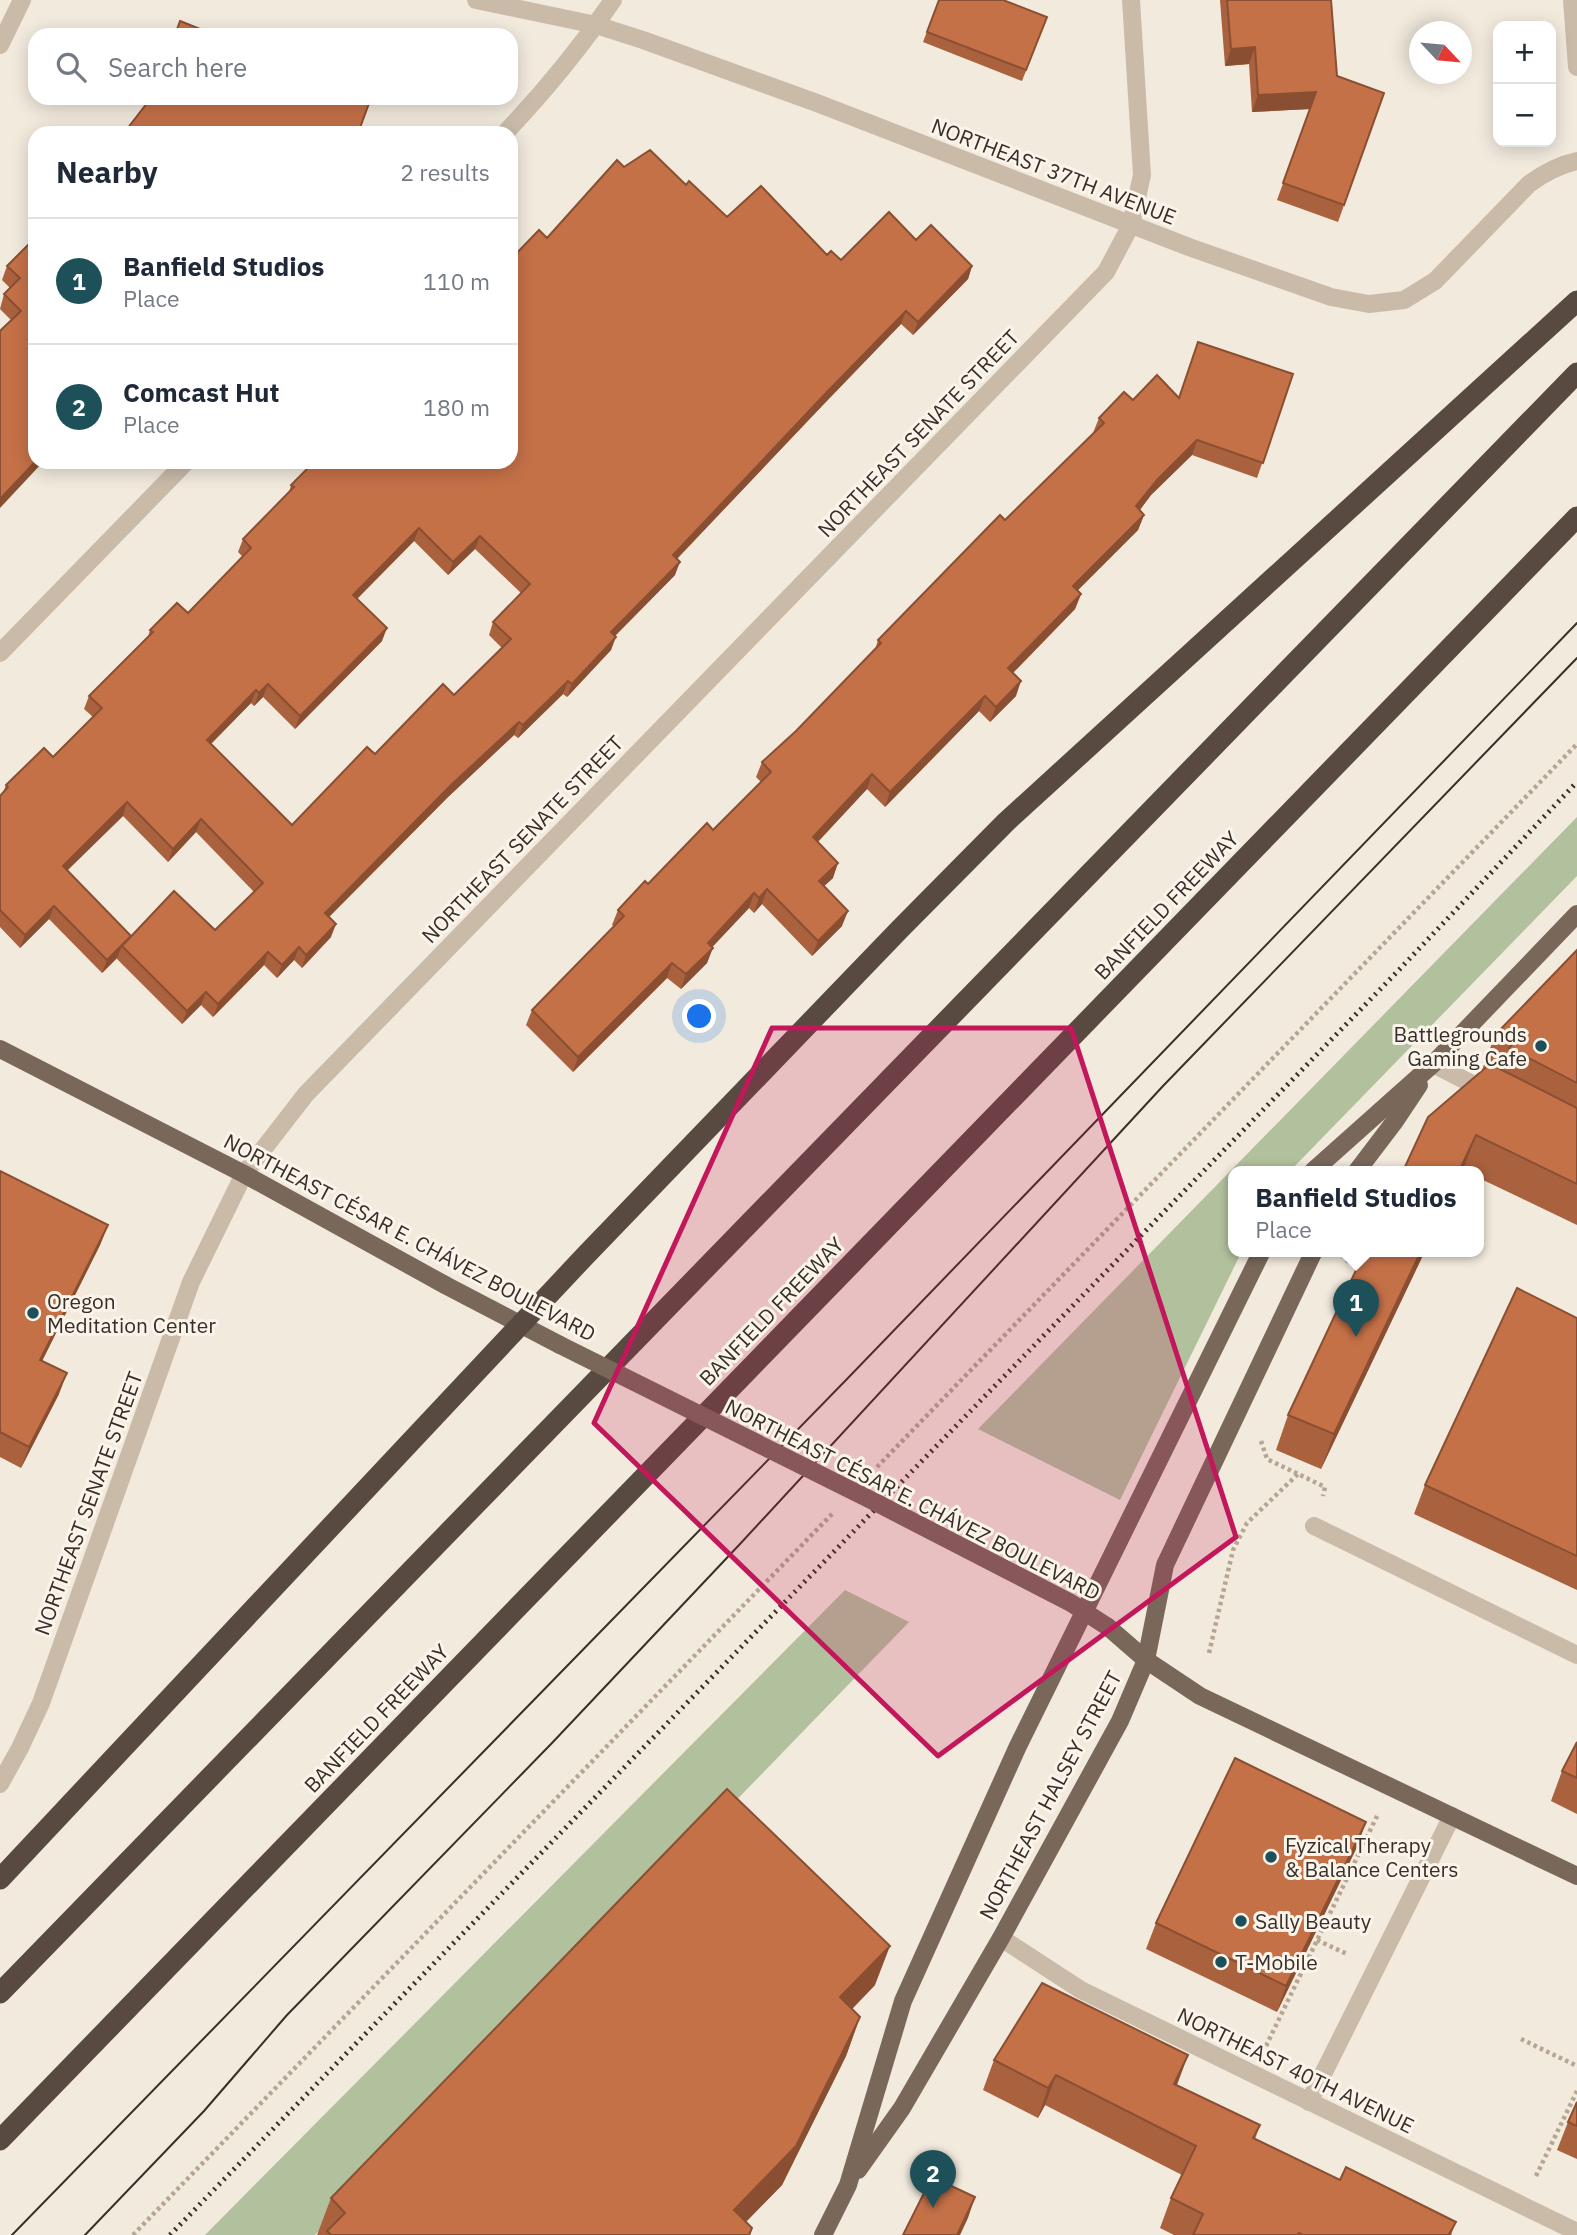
<!DOCTYPE html>
<html lang="en">
<head>
<meta charset="utf-8">
<style>
	:root { --surface:#fff; --page:#f6f6f7; --text:#1f2937; --muted:#747a83; --line:#e0e1e3; --accent:#1e5059 }
	body { margin:0; font-family:"IBM Plex Sans",sans-serif; background:var(--page); color:var(--text) }
	.controls { position:absolute; right:21px; top:21px; display:grid; overflow:hidden; border-radius:14px; box-shadow:0 4px 18px #0003 }
	.controls button { width:63px; height:63px; display:grid; place-items:center; padding:0; border:0; border-bottom:2px solid var(--line); background:var(--surface); color:var(--text); font:35px sans-serif }
	.compass { position:absolute; left:1409px; top:21px; width:63px; height:63px; border-radius:50%; background:var(--surface); box-shadow:0 4px 18px #0003; rotate:116deg }
	.you { position:absolute; left:700px; top:1017px; width:24px; height:24px; margin:-18px; border:5px solid #fff; border-radius:50%; background:#1a73e8; box-shadow:0 0 0 10px #1a73e833 }
	.badge { display:grid; place-items:center; width:46px; height:46px; border-radius:50%; background:var(--accent); color:#fff; font-size:23px; font-weight:700 }
	.pin { position:absolute; translate:-50% -58px; filter:drop-shadow(0 2px 4px #0008) }
	.pin::after { content:''; position:absolute; top:37px; width:24px; height:21px; background:inherit; clip-path:polygon(0 0,100% 0,50% 100%) }
	.popup { position:absolute; left:1228px; top:1166px; width:256px; height:91px; box-sizing:border-box; display:grid; place-content:center; border-radius:14px; background:var(--surface); filter:drop-shadow(0 2px 5px #0005); font-size:23px; white-space:nowrap; color:var(--muted) }
	.popup b { font-size:26px; color:var(--text) }
	.popup::after { content:''; position:absolute; left:50%; top:100%; margin-left:-14px; border:14px solid transparent; border-top-color:var(--surface) }
	.list { margin:0; padding:0; list-style:none }
	h2 { display:flex; justify-content:space-between; align-items:center; height:91px; margin:0; padding:0 28px; font-size:30px }
	h2 small { font-size:23px; font-weight:400; color:var(--muted) }
	.list li { display:grid; grid-template-columns:46px 1fr auto; gap:21px; align-items:center; box-sizing:border-box; height:126px; padding:0 28px; border-top:2px solid var(--line) }
	.list b { display:block; font-size:26px; white-space:nowrap }
	.list p { margin:0; font-size:23px; white-space:nowrap; color:var(--muted) }
	.list em { font-size:23px; font-style:normal; color:var(--muted) }
	.icon { flex:none; width:38px; height:38px; fill:none; stroke:currentColor; stroke-width:2; stroke-linecap:round; stroke-linejoin:round }
	.map { position:relative; flex:none; width:1577px; height:2235px; overflow:hidden }
	.search { position:absolute; background:var(--surface); box-shadow:0 4px 18px #0003; left:28px; top:28px; width:490px; height:77px; display:flex; align-items:center; gap:18px; box-sizing:border-box; padding:0 24px; border-radius:21px; color:var(--muted); font-size:26px }
	.panel { position:absolute; background:var(--surface); box-shadow:0 4px 18px #0003; left:28px; top:126px; width:490px; height:343px; border-radius:21px }
	.map>svg:first-child { display:block }
	.green { fill:#b2c19d }
	.lines { fill:none; stroke-linecap:round; stroke-linejoin:round }
	.path { stroke:#b6a593; stroke-width:4.5; stroke-dasharray:3.5 3.5; stroke-linecap:butt }
	.minor { stroke:#cabba9; stroke-width:18 }
	.major { stroke:#79675a; stroke-width:18 }
	.highway { stroke:#584a40; stroke-width:21 }
	.tram { stroke:#372f29; stroke-width:2 }
	.rail { stroke:#372f29; stroke-width:5; stroke-dasharray:2 5; stroke-linecap:butt }
	.major-bridge { stroke:#79675a; stroke-width:18 }
	.wall { fill:#a9613e; fill-rule:evenodd }
	.shaded-wall { fill:#8a4f32 }
	.building { fill:#c57148; stroke:#8a4f32; stroke-width:2; fill-rule:evenodd }
	.marked { fill:#c2185b; fill-opacity:0.2; stroke:#c2185b; stroke-width:5; stroke-linejoin:round }
	.poi-dot { fill:#1e5059; stroke:#faf4ea; stroke-width:2.5 }
	.labels { text-anchor:middle; dominant-baseline:central; stroke-width:6; stroke-linejoin:round; paint-order:stroke }
	.street-label { font-size:21px; fill:#372f29; stroke:#faf4ea }
	.poi-label { font-size:21px; fill:#372f29; stroke:#faf4ea; text-anchor:start }
</style>
</head>
<body>
<div class="map">
<svg width="1577" height="2235" viewBox="0 0 1577 2235">
	<rect width="100%" height="100%" fill="#f2eadd"/>
	<g class="green">
		<polygon points="1577,817 1577,876 1290,1171 1234,1171 1234,1251 1242,1251 1120,1500 978,1429"/>
		<polygon points="845,1590 909,1622 315,2235 205,2235"/>
	</g>
	<g class="lines">
		<g class="path">
			<polyline points="1347,1263 1352,1251"/>
			<polyline points="1261,1441 1267,1459 1325,1487 1323,1496"/>
			<polyline points="877,1467 1577,744"/>
			<polyline points="1209,1653 1233,1550 1247,1523 1298,1474"/>
			<polyline points="1317,1940 1347,1954"/>
			<polyline points="1521,2039 1577,2066"/>
			<polyline points="1266,2046 1378,1814"/>
			<polyline points="1536,2176 1577,2091"/>
			<polyline points="133,2235 832,1514"/>
		</g>
		<g class="minor">
			<path d="M476,0L596,25L643,40L817,103L1189,247L1331,297L1369,304L1404,300L1435,281L1529,184C1544,173 1558,165 1577,161"/>
			<polyline points="1572,0 1577,67"/>
			<polyline points="0,45 22,0"/>
			<path d="M505,133C544,92 581,47 613,0"/>
			<polyline points="0,653 186,462"/>
			<polyline points="1433,1064 1490,1093"/>
			<polyline points="1314,1526 1577,1655"/>
			<polyline points="0,1784 20,1748 41,1703 191,1282 244,1174 306,1094 1106,272 1131,225 1142,175 1131,0"/>
			<polyline points="1001,1938 1081,1990 1577,2232"/>
			<polyline points="1309,2102 1452,1816"/>
		</g>
		<g class="major">
			<polyline points="0,1049 244,1174 447,1286 560,1345"/>
			<polyline points="1313,1171 1433,1064 1577,914"/>
			<polyline points="1357,1171 1395,1121 1419,1085"/>
			<polyline points="1108,1627 1146,1660 1200,1696 1577,1876"/>
			<polyline points="858,2170 902,2108 1001,1938 1120,1721 1146,1660 1165,1565 1314,1251"/>
			<polyline points="823,2235 848,2185 903,2001 1018,1746 1262,1251"/>
		</g>
		<g class="highway">
			<polyline points="0,1879 585,1256 900,929 1006,822 1577,301"/>
			<polyline points="0,1993 1577,373"/>
			<polyline points="0,2140 1577,517"/>
		</g>
		<g class="tram">
			<polyline points="12,2235 847,1379 1577,623"/>
			<polyline points="85,2235 204,2111 287,2015 552,1743 740,1544 1163,1086 1577,658"/>
		</g>
		<polyline class="rail" points="170,2235 1396,973 1577,782"/>
		<polyline class="major-bridge" points="560,1345 877,1503 1071,1603 1108,1627"/>
	</g>
	<g class="wall">
		<polygon points="939,0 1047,17 1022,81 923,42"/>
		<polygon points="1220,0 1331,0 1337,76 1384,93 1338,222 1277,200 1310,109 1252,112 1249,64 1225,66"/>
		<path d="M624,167L686,185L727,217L841,260L916,240L972,266L968,279L913,335L901,324L821,407L677,559L675,575L615,636L611,650L567,697L563,694L518,738L514,735L447,798L329,917L331,937L302,968L294,960L277,978L264,965L213,1017L201,1005L182,1024L117,959V958L102,973L49,919L20,948L0,927V796L3,793L6,785L53,757L93,717L84,709L89,696L148,637L150,630L188,613L243,557L238,552L243,539L289,493L291,485L547,238ZM414,541L448,575L475,549L521,593L493,622L489,635L502,648L454,695L375,754L292,825L211,744L251,703L254,706L263,697L295,729L382,641L357,599ZM123,816L168,862L196,832L254,892L215,930L131,936L67,871Z"/>
		<polygon points="35,238 0,508 11,320 0,309 4,294 10,288 2,280 7,266"/>
		<polygon points="1293,374 1257,478 1192,455 1151,495 1140,510 1144,515 1138,530 1077,591 1081,594 1075,609 1013,673 1016,696 990,722 979,711 885,807 867,789 818,842 833,878 824,886 842,926 812,956 762,904 754,913 749,908 712,947 707,963 681,989 667,978 573,1072 526,1025 532,1010 614,926 612,925 618,910 713,830 761,782 756,777 762,762 796,731 875,650 878,640 1005,520 1094,433 1093,433 1099,418 1133,400 1179,397"/>
		<polygon points="1577,950 1577,1225 1479,1178 1479,1171 1463,1170 1482,1070 1495,1035"/>
		<polygon points="0,1171 108,1225 100,1245 42,1361 59,1394 21,1468 0,1457"/>
		<polygon points="1365,1251 1425,1251 1321,1469 1276,1450 1288,1415"/>
		<polygon points="1577,1318 1577,1590 1414,1514 1425,1485"/>
		<polygon points="1577,1742 1577,1814 1551,1801 1562,1771"/>
		<polygon points="1357,1847 1277,2012 1146,1949 1156,1923"/>
		<polygon points="875,1985 852,2009 860,2017 846,2056 782,2185 746,2222 752,2228 750,2235 317,2235 331,2198"/>
		<polygon points="994,2060 1177,2085 1260,2125 1255,2139 1340,2180 1456,2222 1451,2235 1174,2235 1160,2228 1171,2198 1182,2175 1045,2105 1038,2118 983,2090"/>
		<polygon points="1577,2102 1577,2159 1557,2150 1568,2122"/>
	</g>
	<g class="shaded-wall">
		<polygon points="1255,47 1249,64 1225,66 1231,49"/>
		<polygon points="1316,92 1310,109 1252,112 1258,95"/>
		<polygon points="972,266 968,279 913,335 918,322"/>
		<polygon points="906,311 901,324 821,407 668,568 673,555 825,394"/>
		<polygon points="1197,440 1192,455 1151,495 1131,521 1136,506 1157,480"/>
		<polygon points="35,462 43,462 0,508 0,499"/>
		<polygon points="1144,515 1138,530 1067,601 1073,586"/>
		<polygon points="419,528 414,541 348,608 353,595"/>
		<polygon points="480,536 475,549 448,575 453,562"/>
		<polygon points="680,562 675,575 606,645 611,632"/>
		<polygon points="1081,594 1075,609 1003,683 1008,668"/>
		<polygon points="387,628 382,641 295,729 300,716"/>
		<polygon points="616,637 611,650 567,697 572,684"/>
		<polygon points="568,681 563,694 518,738 523,725"/>
		<polygon points="1021,681 1016,696 990,722 996,707"/>
		<polygon points="268,684 263,697 254,706 259,693"/>
		<polygon points="256,690 251,703 202,753 207,740"/>
		<polygon points="985,696 979,711 885,807 890,792"/>
		<polygon points="519,722 514,735 447,798 320,926 325,913 451,785"/>
		<polygon points="872,774 867,789 808,852 813,837"/>
		<polygon points="127,802 123,816 58,879 63,866"/>
		<polygon points="201,819 196,832 168,862 173,849"/>
		<polygon points="838,863 833,878 813,896 819,881"/>
		<polygon points="767,889 762,904 754,913 759,898"/>
		<polygon points="754,893 749,908 702,958 708,943"/>
		<polygon points="54,906 49,919 20,948 25,935"/>
		<polygon points="848,911 842,926 812,956 818,941"/>
		<polygon points="336,924 331,937 302,968 306,955"/>
		<polygon points="131,936 122,946 117,958 102,973 107,960"/>
		<polygon points="299,947 294,960 277,978 282,965"/>
		<polygon points="713,948 707,963 681,989 686,974"/>
		<polygon points="268,952 264,965 213,1017 218,1004"/>
		<polygon points="672,963 667,978 573,1072 578,1057"/>
		<polygon points="206,992 201,1005 182,1024 187,1011"/>
		<polygon points="1476,1135 1463,1170 1459,1171"/>
		<polygon points="108,1225 100,1245 32,1381 40,1360"/>
		<polygon points="1421,1251 1425,1251 1321,1469 1334,1434"/>
		<polygon points="67,1373 59,1394 21,1468 29,1447"/>
		<polygon points="1366,1822 1357,1847 1277,2012 1286,1986"/>
		<polygon points="890,1946 875,1985 826,2036 840,1997"/>
		<polygon points="860,2017 846,2056 782,2185 733,2235 734,2210"/>
		<polygon points="1188,2055 1177,2085 1174,2084"/>
		<polygon points="1056,2075 1045,2105 1038,2118 1048,2088"/>
		<polygon points="975,2197 968,2218 960,2235 957,2235"/>
	</g>
	<g class="building">
		<polygon points="939,0 1003,0 1047,17 1026,70 927,32"/>
		<polygon points="1227,0 1331,0 1337,76 1384,93 1344,205 1283,183 1316,92 1258,95 1255,47 1231,49"/>
		<polygon points="180,21 215,35 175,35"/>
		<polygon points="218,30 233,35 217,35"/>
		<polygon points="151,98 371,98 358,133 124,133"/>
		<path d="M650,150L686,185L689,181L727,217L761,186L827,255L831,251L841,260L889,212L916,240L931,225L972,266L918,322L906,311L825,394L673,555L680,562L611,632L616,637L572,684L568,681L523,725L519,722L451,785L325,913L336,924L306,955L299,947L282,965L268,952L218,1004L206,992L187,1011L122,946L174,891L215,930L263,883L201,819L173,849L127,802L63,866L131,936L107,960L54,906L25,935L0,910V796L8,787L6,785L44,748L53,757L102,708L89,696L153,632L150,630L177,603L188,613L251,548L243,539L294,487L291,485L314,462H511V259L539,230L547,238L617,160L624,167ZM419,528L453,562L480,536L530,584L493,622L511,639L454,695L443,684L375,754L367,747L292,825L207,740L256,690L259,693L268,684L300,716L387,628L353,595Z"/>
		<polygon points="35,238 35,462 0,499 0,331 21,311 4,294 20,278 7,266"/>
		<polygon points="1198,342 1293,374 1263,463 1197,440 1157,480 1136,506 1144,515 1073,586 1081,594 1008,668 1021,681 996,707 985,696 890,792 872,774 813,837 838,863 819,881 848,911 818,941 767,889 759,898 754,893 708,943 713,948 686,974 672,963 578,1057 532,1010 624,916 618,910 645,881 648,884 707,823 713,830 771,772 762,762 796,731 881,643 878,640 1000,515 1005,520 1104,423 1099,418 1124,392 1133,400 1157,375 1179,398"/>
		<polygon points="1577,950 1577,1083 1509,1048 1513,1044 1495,1035"/>
		<polygon points="1490,1064 1577,1108 1577,1184 1476,1135 1459,1171 1403,1171 1428,1117"/>
		<polygon points="0,1171 108,1225 40,1360 67,1373 29,1447 0,1432"/>
		<polygon points="1365,1251 1421,1251 1334,1434 1288,1415"/>
		<polygon points="1517,1288 1577,1318 1577,1556 1425,1485"/>
		<polygon points="1577,1742 1577,1778 1562,1771"/>
		<polygon points="1235,1758 1366,1822 1286,1986 1156,1923"/>
		<polygon points="727,1789 890,1946 840,1997 860,2017 796,2146 734,2210 752,2228 749,2235 331,2235 327,2231 345,2213 331,2198"/>
		<polygon points="1042,1983 1188,2055 1174,2084 1260,2125 1253,2138 1340,2180 1346,2167 1456,2222 1449,2234 1451,2235 1303,2235 1299,2233 1298,2235 1193,2235 1203,2214 1171,2198 1196,2146 1056,2075 1048,2088 994,2060"/>
		<polygon points="1577,2102 1577,2126 1568,2122"/>
		<polygon points="932,2177 975,2197 957,2235 903,2235"/>
	</g>
	<path class="marked" d="M772,1028H1071L1236,1537L938,1756L594,1423Z"/>
	<g class="poi-dot">
		<circle cx="1541" cy="1046" r="7"/>
		<circle cx="33" cy="1313" r="7"/>
		<circle cx="1271" cy="1857" r="7"/>
		<circle cx="1241" cy="1921" r="7"/>
		<circle cx="1221" cy="1962" r="7"/>
	</g>
	<g class="labels">
		<g class="street-label">
			<text transform="translate(1054 171) rotate(21)">NORTHEAST 37TH AVENUE</text>
			<text transform="translate(918 433) rotate(-46)">NORTHEAST SENATE STREET</text>
			<text transform="translate(522 839) rotate(-46)">NORTHEAST SENATE STREET</text>
			<text transform="translate(1166 905) rotate(-46)">BANFIELD FREEWAY</text>
			<text transform="translate(410 1237) rotate(28)">NORTHEAST CÉSAR E. CHÁVEZ BOULEVARD</text>
			<text transform="translate(771 1311) rotate(-46)">BANFIELD FREEWAY</text>
			<text transform="translate(913 1499) rotate(27)">NORTHEAST CÉSAR E. CHÁVEZ BOULEVARD</text>
			<text transform="translate(88 1503) rotate(-70)">NORTHEAST SENATE STREET</text>
			<text transform="translate(376 1718) rotate(-46)">BANFIELD FREEWAY</text>
			<text transform="translate(1050 1795) rotate(-62)">NORTHEAST HALSEY STREET</text>
			<text transform="translate(1296 2070) rotate(26)">NORTHEAST 40TH AVENUE</text>
		</g>
		<g class="poi-label">
			<text x="1527" y="1034" text-anchor="end">Battlegrounds<tspan x="1527" dy="24">Gaming Cafe</tspan></text>
			<text x="47" y="1301">Oregon<tspan x="47" dy="24">Meditation Center</tspan></text>
			<text x="1285" y="1845">Fyzical Therapy<tspan x="1285" dy="24">&amp; Balance Centers</tspan></text>
			<text x="1255" y="1921">Sally Beauty</text>
			<text x="1235" y="1962">T-Mobile</text>
		</g>
	</g>
</svg>
<div class="controls">
<button>+</button>
<button>−</button>
</div>
<svg class="compass" viewBox="-18 -18 36 36"><path d="M0-13l5 13h-10z" fill="#e53935"/><path d="M0 13l5-13h-10z" fill="#747a83"/></svg>
<div class="you"></div>
<div class="pin badge" style="left:1356px;top:1337px">1</div>
<div class="popup"><b>Banfield Studios</b>Place</div>
<div class="pin badge" style="left:933px;top:2208px">2</div>
<div class="search"><svg class="icon" aria-label="search" viewBox="0 0 24 24"><circle cx="10" cy="10" r="6"/><path d="M15 15l6 6"/></svg>Search here</div>
<section class="panel">
<h2>Nearby<small>2 results</small></h2>
<ul class="list">
<li><span class="badge">1</span><div><b>Banfield Studios</b><p>Place</p></div><em>110 m</em></li>
<li><span class="badge">2</span><div><b>Comcast Hut</b><p>Place</p></div><em>180 m</em></li>
</ul>
</section>
</div>
</body>
</html>
